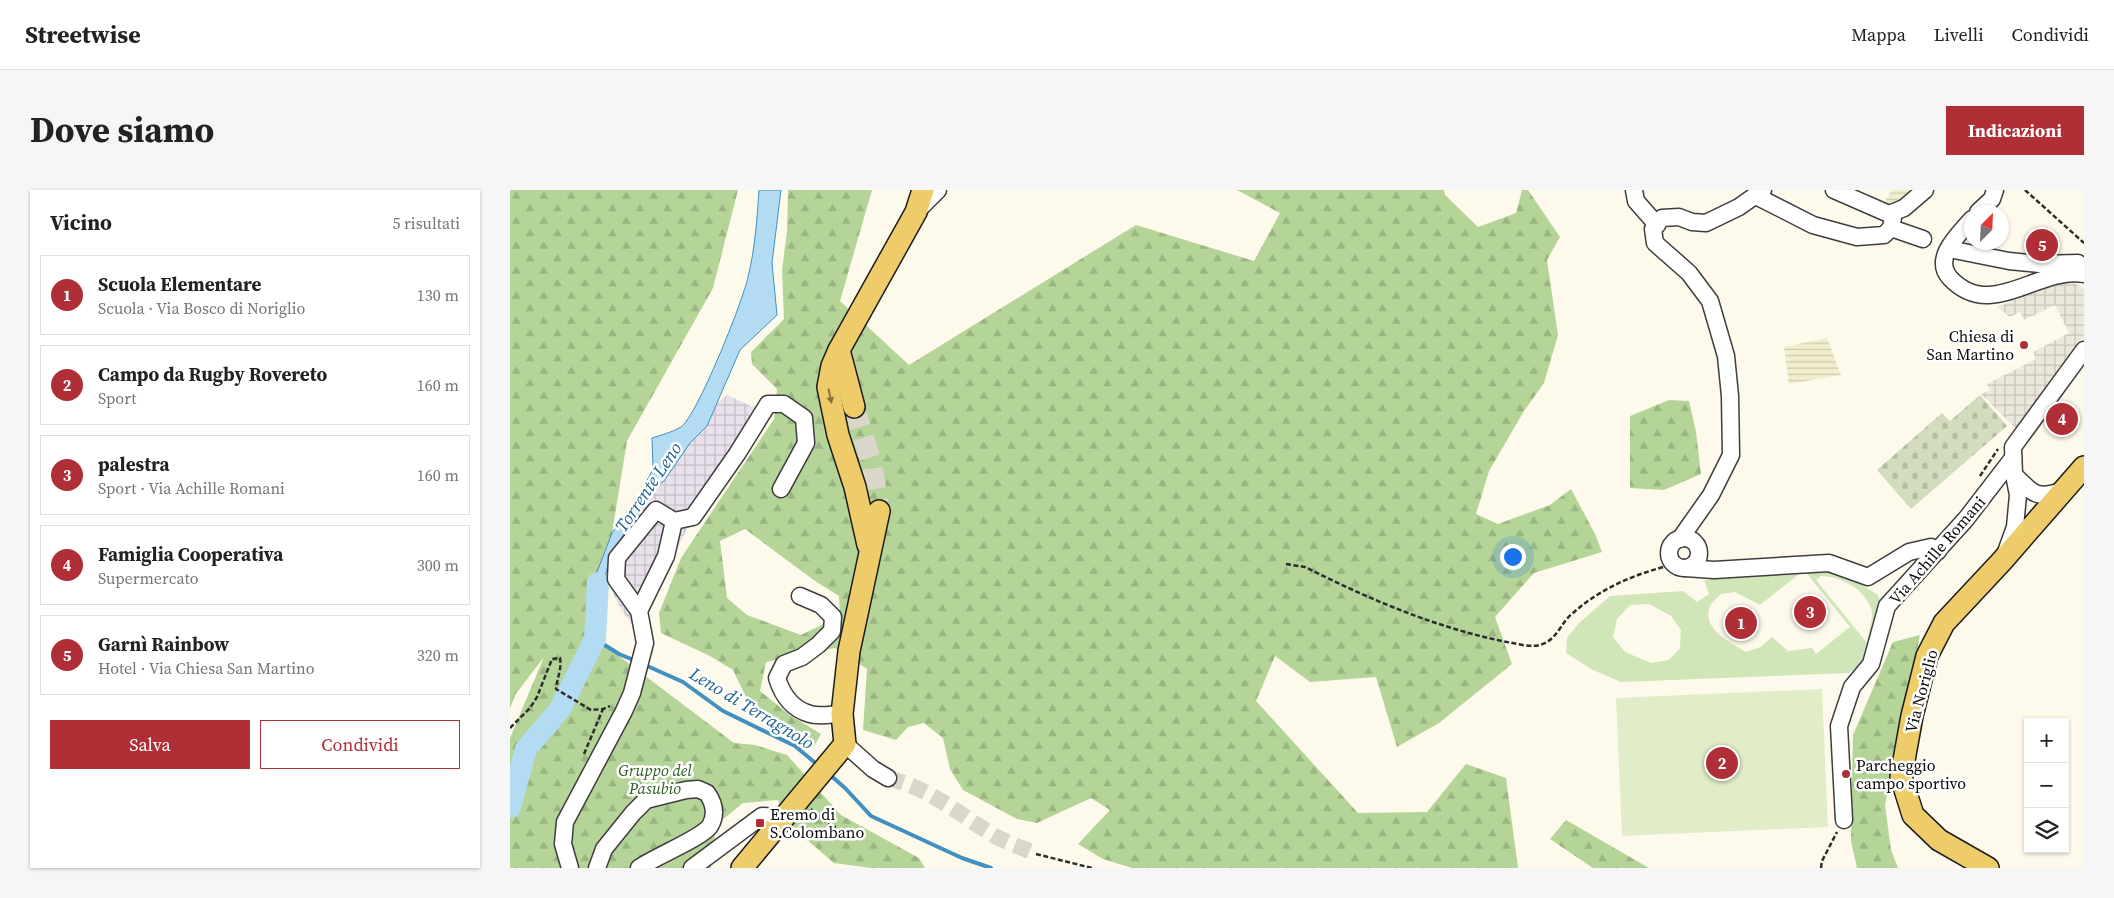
<!DOCTYPE html>
<html lang="it">
<head>
<meta charset="utf-8">
<style>
	:root { --surface:#fff; --page:#f6f6f6; --text:#222; --muted:#767676; --line:#e0e0e0; --accent:#b02e36 }
	body { margin:0; font-family:"Source Serif 4",serif; background:var(--page); color:var(--text) }
	.controls { position:absolute; right:15px; bottom:15px; display:grid; overflow:hidden; border-radius:0px; box-shadow:0 1px 4px #0004 }
	.controls button { width:45px; height:45px; display:grid; place-items:center; padding:0; border:0; border-bottom:1px solid var(--line); background:var(--surface); color:var(--text); font:25px sans-serif }
	.compass { position:absolute; left:1454px; top:15px; width:45px; height:45px; border-radius:50%; background:var(--surface); box-shadow:0 1px 4px #0004; rotate:24deg }
	.you { position:absolute; left:1002px; top:366px; width:18px; height:18px; margin:-12px; border:4px solid #fff; border-radius:50%; background:#1a73e8; box-shadow:0 0 0 8px #1a73e833 }
	.badge { display:grid; place-items:center; width:32px; height:32px; border-radius:50%; background:var(--accent); color:#fff; font-size:16px; font-weight:700 }
	.pin { position:absolute; translate:-50% -50%; border:2px solid #fff; box-shadow:0 1px 5px #0006 }
	.list { margin:0; padding:0; list-style:none }
	h2 { display:flex; justify-content:space-between; align-items:center; height:65px; margin:0; padding:0 20px; font-size:21px }
	h2 small { font-size:16px; font-weight:400; color:var(--muted) }
	.list li { display:grid; grid-template-columns:32px 1fr auto; gap:15px; align-items:center; box-sizing:border-box; height:80px; margin:0 10px 10px; padding:0 10px; border:1px solid var(--line); border-radius:0px }
	.list b { display:block; font-size:19px; white-space:nowrap }
	.list p { margin:0; font-size:16px; white-space:nowrap; color:var(--muted) }
	.list em { font-size:16px; font-style:normal; color:var(--muted) }
	.actions { display:flex; gap:10px; padding:15px 20px }
	.actions a { flex:1; padding:11px 0; border:1px solid var(--accent); border-radius:0px; text-align:center; font-size:18px; color:var(--accent) }
	.actions .main { background:var(--accent); color:#fff }
	.icon { flex:none; width:28px; height:28px; fill:none; stroke:currentColor; stroke-width:2; stroke-linecap:round; stroke-linejoin:round }
	.map { position:relative; flex:none; width:1574px; height:678px; overflow:hidden; border-radius:0px }
	header { display:flex; align-items:center; gap:30px; box-sizing:border-box; height:70px; padding:0 25px; background:var(--surface); border-bottom:1px solid var(--line) }
	header strong { font-size:24px }
	nav { display:flex; gap:28px; margin-inline-start:auto; font-size:18px }
	.intro { display:flex; align-items:center; justify-content:space-between; box-sizing:border-box; height:120px; padding:0 30px }
	h1 { margin:0; font-size:35px }
	.button { padding:12px 22px; border-radius:0px; background:var(--accent); color:#fff; font-size:18px; font-weight:700 }
	main { display:flex; gap:30px; padding:0 30px }
	aside { flex:1; background:var(--surface); border-radius:0px; box-shadow:0 1px 4px #0004 }
	.map>svg:first-child { display:block }
	.industrial { fill:url(#industrial-grid) }
	.farmland { fill:url(#farmland-rules) }
	.grass { fill:#d0e5b8; fill-rule:evenodd }
	.forest { fill:url(#forest-firs); fill-rule:evenodd }
	.cemetery { fill:url(#cemetery-stones) }
	.pitch { fill:#e1edc9 }
	.plaza { fill:url(#plaza-grid) }
	.water { fill:#b3dbf1; stroke:#4090c2 }
	.lines { fill:none; stroke-linecap:round; stroke-linejoin:round }
	.stream { stroke:#4090c2; stroke-width:4 }
	.river { stroke:#b3dbf1; stroke-width:22 }
	.minor-tunnel { stroke:#dad6c9; stroke-width:16; stroke-dasharray:16 8; stroke-linecap:butt }
	.major-tunnel { stroke:#dad6c9; stroke-width:21; stroke-dasharray:21 11; stroke-linecap:butt }
	.minor-casing { stroke:#3e3e3e; stroke-width:19 }
	.major-casing { stroke:#1c1c1c; stroke-width:24 }
	.path { stroke:#2d2d2d; stroke-width:2.5; stroke-dasharray:5 2.5; stroke-linecap:butt }
	.minor { stroke:#fff; stroke-width:16 }
	.major { stroke:#eecc6a; stroke-width:21 }
	.oneway { fill:#88753f }
	.poi-dot { fill:#b02e36; stroke:#fff; stroke-width:2 }
	.labels { text-anchor:middle; dominant-baseline:central; stroke-width:5; stroke-linejoin:round; paint-order:stroke }
	.poi-label { font-size:16px; fill:#0b0b0b; stroke:#fff; text-anchor:start }
	.street-label { font-size:16px; fill:#0b0b0b; stroke:#fff }
	.park-label { font-size:16px; font-style:italic; fill:#2e5d21; stroke:#fff }
	.water-label { font-size:18px; font-style:italic; fill:#1f6293; stroke:#fff }
</style>
</head>
<body>
<header>
<strong>Streetwise</strong>
<nav><a>Mappa</a><a>Livelli</a><a>Condividi</a></nav>
</header>
<div class="intro"><h1>Dove siamo</h1><a class="button">Indicazioni</a></div>
<main>
<aside>
<h2>Vicino<small>5 risultati</small></h2>
<ul class="list">
<li><span class="badge">1</span><div><b>Scuola Elementare</b><p>Scuola · Via Bosco di Noriglio</p></div><em>130 m</em></li>
<li><span class="badge">2</span><div><b>Campo da Rugby Rovereto</b><p>Sport</p></div><em>160 m</em></li>
<li><span class="badge">3</span><div><b>palestra</b><p>Sport · Via Achille Romani</p></div><em>160 m</em></li>
<li><span class="badge">4</span><div><b>Famiglia Cooperativa</b><p>Supermercato</p></div><em>300 m</em></li>
<li><span class="badge">5</span><div><b>Garnì Rainbow</b><p>Hotel · Via Chiesa San Martino</p></div><em>320 m</em></li>
</ul>
<div class="actions"><a class="main">Salva</a><a>Condividi</a></div>
</aside>
<div class="map">
<svg width="1574" height="678" viewBox="0 0 1574 678">
	<defs>
		<pattern id="industrial-grid" width="8" height="8" patternUnits="userSpaceOnUse" patternTransform="scale(1.25)"><rect width="8" height="8" fill="#e8e0ea"/><path d="M0 4h8M4 0v8" fill="none" stroke="#c6bfc7"/></pattern>
		<pattern id="farmland-rules" width="6" height="5" patternUnits="userSpaceOnUse" patternTransform="scale(1.25)"><rect width="6" height="5" fill="#f1eecd"/><path d="M0 2.5h6" fill="none" stroke="#cdcbaf"/></pattern>
		<pattern id="forest-firs" width="22" height="20" patternUnits="userSpaceOnUse" patternTransform="scale(1.25)"><rect width="22" height="20" fill="#b4d498"/><path d="M5 1l3.5 6h-7zM16 11l3.5 6h-7z" fill="#99b582"/></pattern>
		<pattern id="cemetery-stones" width="16" height="16" patternUnits="userSpaceOnUse" patternTransform="scale(1.25)"><rect width="16" height="16" fill="#d3ddbe"/><path d="M2 7V4a2 2 0 0 1 4 0v3zM10 15v-3a2 2 0 0 1 4 0v3z" fill="#b4bca2"/></pattern>
		<pattern id="plaza-grid" width="8" height="8" patternUnits="userSpaceOnUse" patternTransform="scale(1.25)"><rect width="8" height="8" fill="#ece7db"/><path d="M0 4h8M4 0v8" fill="none" stroke="#c9c5bb"/></pattern>
	</defs>
	<rect width="100%" height="100%" fill="#fefaeb"/>
	<polygon class="industrial" points="217,205 254,222 179,335 126,440 110,418 95,386 102,362 145,297 154,291 180,253 197,236 207,213"/>
	<g class="farmland">
		<polygon points="1382,0 1402,0 1388,14 1374,13"/>
		<polygon points="1317,148 1331,185 1279,194 1274,157"/>
	</g>
	<path class="grass" d="M1317,377L1331,382L1368,405L1371,413L1358,469L1339,483L1111,492L1083,480L1056,463L1057,448L1069,433L1100,406L1173,401L1187,412L1199,404L1194,390ZM1294,380L1340,437L1306,464L1302,458L1278,461L1262,447L1251,457L1236,462C1220,452 1191,439 1200,416C1202,412 1208,407 1211,404L1225,402L1250,415ZM1311,386C1331,387 1354,398 1361,418C1364,427 1358,444 1357,453L1306,390ZM1139,414L1161,426L1171,440L1170,458L1159,470L1141,473L1115,462L1103,447L1107,429L1120,415Z"/>
	<g class="forest">
		<polygon points="0,0 228,0 203,98 117,251 85,448 224,553 245,555 277,565 331,625 409,668 415,678 361,678 324,673 297,650 280,644 268,610 233,613 206,635 201,678 0,678 0,548 34,467 5,505 0,519"/>
		<path d="M278,0H362L330,111L399,175L626,35L744,71L770,23L727,0H934L935,5L968,37L1006,23L1012,0H1018L1050,47L1037,70L1048,145L1034,193L1014,221L979,281L966,324L988,334L1040,315L1061,299L1085,344L1092,362L1024,383L985,427L1002,474L929,533L887,557L866,487L800,492L765,466L746,511L848,623L917,622L956,574L996,588L1008,678H622L593,669L568,654L600,620L581,608L527,633L507,629L453,600L440,579L433,548L414,533L398,537L386,550L353,540L357,479L325,458L256,472L250,501L280,525L311,544L303,558L249,527L236,507L223,480L200,466L151,443L149,423L171,368L264,229L267,199L242,174L241,162L274,129L272,80L277,41ZM235,339L305,391L329,406L330,426L291,445L237,425L217,408L210,351Z"/>
		<polygon points="1159,210 1179,211 1186,242 1191,284 1154,300 1120,298 1120,226"/>
		<polygon points="1410,445 1375,615 1381,660 1388,678 1347,678 1341,651 1343,545 1383,452"/>
		<polygon points="1056,630 1139,678 1083,678 1040,649"/>
	</g>
	<polygon class="cemetery" points="1470,205 1497,236 1401,319 1367,280 1432,223 1440,231"/>
	<polygon class="pitch" points="1312,499 1318,637 1112,646 1106,508"/>
	<polygon class="plaza" points="1558,90 1574,98 1574,147 1506,239 1471,204 1480,200 1477,194 1526,169 1523,162 1559,143 1545,115 1514,130 1510,122 1500,127 1487,117"/>
	<path class="water" d="M249,0H271L262,73L267,125L230,160L197,236L180,253L154,291L145,298L102,362L95,386L94,423L76,419L87,382L102,343L131,302L143,279L142,248C151,245 163,242 171,237C187,226 233,111 238,87C245,59 247,29 249,0Z"/>
	<g class="lines">
		<g class="stream">
			<polyline points="85,449 109,464 126,471"/>
			<polyline points="135,475 173,492 213,521 285,556 309,576"/>
			<polyline points="319,584 335,598 361,626 452,668 481,678"/>
		</g>
		<polyline class="river" points="0,617 16,559 50,519 85,449 88,393"/>
		<path class="minor-tunnel" d="M378,588C422,600 443,620 480,643C494,652 511,657 526,664"/>
		<polyline class="major-tunnel" points="344,217 362,275 369,321"/>
		<defs>
			<g id="minor">
				<polyline points="1124,0 1126,11 1147,35"/>
				<polyline points="1324,0 1379,24 1394,18 1415,0"/>
				<polyline points="1246,6 1303,35 1347,47 1374,45 1381,38"/>
				<polyline points="406,22 428,0"/>
				<polyline points="1468,22 1482,9 1485,0"/>
				<polyline points="1383,28 1381,38 1413,49"/>
				<path d="M1462,29C1449,44 1422,68 1440,88C1481,132 1528,76 1574,84"/>
				<polyline points="1439,59 1499,71 1529,74 1568,73"/>
				<path d="M1504,285C1523,302 1524,310 1551,301"/>
				<polyline points="164,331 183,327 227,264 258,214 274,214 294,228 296,253 271,299"/>
				<circle cx="1174" cy="363" r="15"/>
				<polyline points="1170,349 1201,305 1221,265 1220,206 1216,166 1200,111 1179,83 1145,53 1143,39 1152,28 1169,27 1182,32 1196,33 1229,17 1253,0"/>
				<polyline points="1496,362 1505,337 1508,305 1504,285 1503,257 1574,160"/>
				<polyline points="1175,378 1204,380 1319,373 1358,387 1399,362 1421,357 1428,361"/>
				<path d="M290,406L311,415L323,427L322,441L308,455L292,467L274,474L267,488C272,504 282,519 300,524C309,527 323,524 332,524"/>
				<polyline points="335,554 363,579 378,588"/>
				<polyline points="1334,630 1329,536 1342,497 1361,474 1377,416 1456,329 1503,268"/>
				<polyline points="60,678 53,654 55,632 114,521 122,503 135,453 129,421 156,366 164,331 146,320 107,368 106,389 129,421"/>
				<path d="M87,678L94,659L123,623L136,610L176,600L188,599L197,603C204,613 207,624 200,636C192,648 144,667 129,678"/>
				<polyline points="182,678 252,626 273,627"/>
			</g>
			<g id="major">
				<polyline points="329,160 344,217"/>
				<polyline points="358,355 345,297 328,245 318,197 322,176 329,160 406,22 413,0"/>
				<polyline points="232,678 335,554 332,524 339,461 369,321"/>
				<polyline points="1478,678 1429,650 1403,625 1391,587 1402,526 1417,466 1434,433 1492,371 1574,277"/>
			</g>
		</defs>
		<use href="#minor" class="minor-casing"/>
		<use href="#major" class="major-casing"/>
		<g class="path">
			<polyline points="1515,0 1574,53"/>
			<polyline points="1470,286 1488,259"/>
			<path d="M776,374L795,377C859,409 926,438 997,452C1009,454 1023,459 1035,453C1048,447 1052,431 1063,423C1091,398 1125,384 1161,375"/>
			<path d="M0,538L20,518L27,507L42,469L50,468C52,479 47,488 46,499L81,520L93,519L100,516"/>
			<polyline points="74,564 93,519"/>
			<polyline points="301,619 319,635 326,637"/>
			<polyline points="526,664 582,678"/>
			<polyline points="1311,678 1312,671 1327,642"/>
		</g>
		<use href="#minor" class="minor"/>
		<use href="#major" class="major"/>
	</g>
	<defs><path id="oneway-solid" d="M-6-.8H1V-3.2L6.5 0L1 3.2V.8H-6Z" transform="scale(1.25)"/></defs>
	<use class="oneway" href="#oneway-solid" transform="translate(320 206) rotate(78)"/>
	<g class="poi-dot">
		<circle cx="1514" cy="155" r="5"/>
		<circle cx="1336" cy="584" r="5"/>
		<rect x="245" y="628" width="10" height="10" rx="2.5"/>
	</g>
	<g class="labels">
		<g class="poi-label">
			<text x="1504" y="146" text-anchor="end">Chiesa di<tspan x="1504" dy="18">San Martino</tspan></text>
			<text x="1346" y="575">Parcheggio<tspan x="1346" dy="18">campo sportivo</tspan></text>
			<text x="260" y="624">Eremo di<tspan x="260" dy="18">S.Colombano</tspan></text>
		</g>
		<g class="street-label">
			<text transform="translate(1427 360) rotate(-49)">Via Achille Romani</text>
			<text transform="translate(1411 501) rotate(-75)">Via Noriglio</text>
		</g>
		<g class="park-label">
			<text x="145" y="580">Gruppo del<tspan x="145" dy="18">Pasubio</tspan></text>
		</g>
		<g class="water-label">
			<text transform="translate(138 297) rotate(-56)">Torrente Leno</text>
			<text transform="translate(242 518) rotate(31)">Leno di Terragnolo</text>
		</g>
	</g>
</svg>
<div class="controls">
<button>+</button>
<button>−</button>
<button><svg class="icon" aria-label="layers" viewBox="0 0 24 24"><path d="M12 4l9 5-9 5-9-5zM3 14l9 5 9-5"/></svg></button>
</div>
<svg class="compass" viewBox="-18 -18 36 36"><path d="M0-13l5 13h-10z" fill="#e53935"/><path d="M0 13l5-13h-10z" fill="#767676"/></svg>
<div class="you"></div>
<div class="pin badge" style="left:1231px;top:433px">1</div>
<div class="pin badge" style="left:1212px;top:573px">2</div>
<div class="pin badge" style="left:1300px;top:422px">3</div>
<div class="pin badge" style="left:1552px;top:229px">4</div>
<div class="pin badge" style="left:1532px;top:55px">5</div>
</div>
</main>
</body>
</html>
